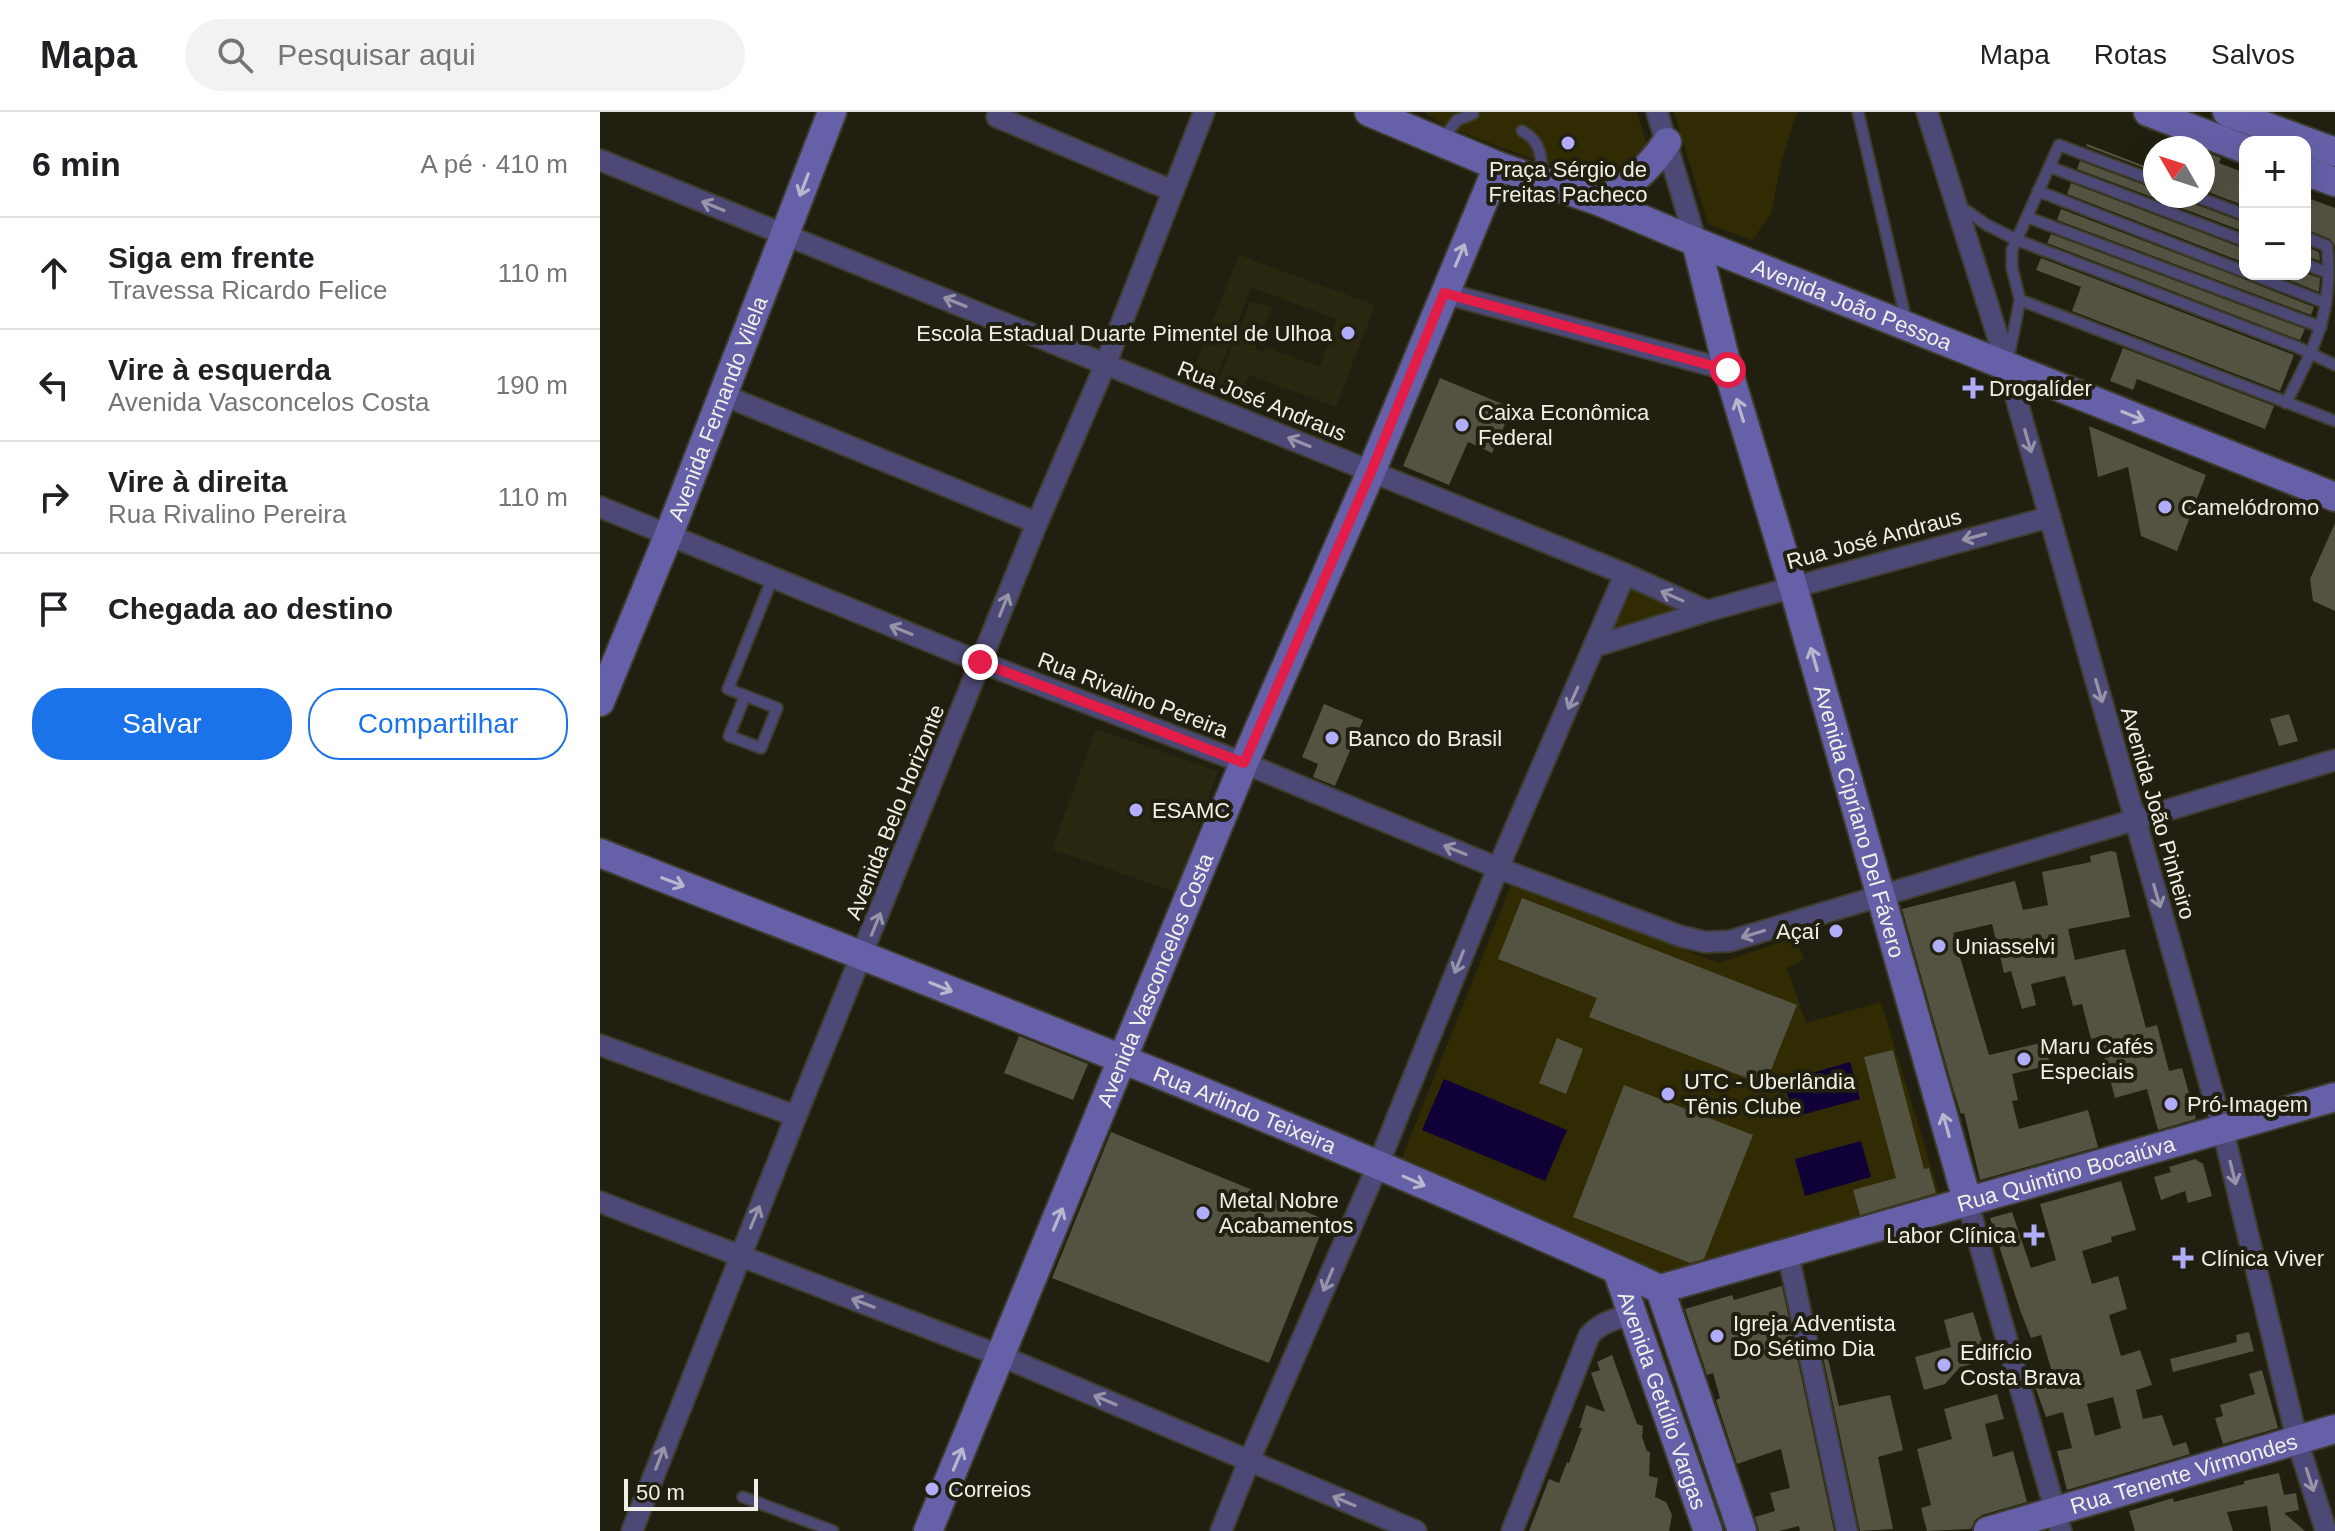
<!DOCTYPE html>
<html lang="pt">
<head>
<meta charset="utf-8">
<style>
	:root { --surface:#fff; --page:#f2f2f2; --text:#202124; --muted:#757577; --line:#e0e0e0; --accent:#1a73e8 }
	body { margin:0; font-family:Helvetica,sans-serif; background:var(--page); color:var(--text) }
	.controls { position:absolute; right:24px; top:24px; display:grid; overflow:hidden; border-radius:16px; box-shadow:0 8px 32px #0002 }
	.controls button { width:72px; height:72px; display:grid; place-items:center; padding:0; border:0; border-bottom:2px solid var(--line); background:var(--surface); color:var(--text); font:40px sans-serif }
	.compass { position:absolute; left:1543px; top:24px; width:72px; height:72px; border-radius:50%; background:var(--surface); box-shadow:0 8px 32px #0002; rotate:309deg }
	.scale { position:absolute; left:24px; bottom:20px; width:134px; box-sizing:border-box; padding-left:8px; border:4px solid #f1f0e6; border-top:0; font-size:22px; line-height:28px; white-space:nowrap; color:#f1f0e6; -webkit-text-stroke:6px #211f0f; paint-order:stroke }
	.stop { position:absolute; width:24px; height:24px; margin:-18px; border:6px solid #e11d48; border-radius:50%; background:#fff }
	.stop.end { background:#e11d48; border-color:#fff; box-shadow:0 2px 8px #0008 }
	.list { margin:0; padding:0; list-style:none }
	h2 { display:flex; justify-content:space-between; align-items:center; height:104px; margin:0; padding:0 32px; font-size:34px }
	h2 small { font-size:26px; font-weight:400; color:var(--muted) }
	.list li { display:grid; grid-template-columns:52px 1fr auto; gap:24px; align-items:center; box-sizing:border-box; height:112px; padding:0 32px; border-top:2px solid var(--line) }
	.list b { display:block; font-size:30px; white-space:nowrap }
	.list p { margin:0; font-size:26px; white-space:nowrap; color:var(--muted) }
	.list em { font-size:26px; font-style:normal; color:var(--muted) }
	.actions { display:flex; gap:16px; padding:24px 32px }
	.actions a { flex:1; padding:18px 0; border:2px solid var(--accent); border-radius:32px; text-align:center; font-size:28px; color:var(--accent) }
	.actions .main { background:var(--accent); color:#fff }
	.icon { flex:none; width:44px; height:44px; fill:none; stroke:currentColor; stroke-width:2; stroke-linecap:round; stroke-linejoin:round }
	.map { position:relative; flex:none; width:1735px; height:1419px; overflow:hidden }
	header { display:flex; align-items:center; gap:48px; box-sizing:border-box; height:112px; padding:0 40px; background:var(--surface); border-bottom:2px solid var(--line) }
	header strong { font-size:38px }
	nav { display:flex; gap:44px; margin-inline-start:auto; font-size:28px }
	.search { width:560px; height:72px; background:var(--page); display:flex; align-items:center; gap:20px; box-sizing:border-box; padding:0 28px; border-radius:44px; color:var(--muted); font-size:30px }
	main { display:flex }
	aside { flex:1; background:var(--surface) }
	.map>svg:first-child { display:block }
	.built { fill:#2a2710 }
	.green { fill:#312b03 }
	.water { fill:#0f0037 }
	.building { fill:#545241; fill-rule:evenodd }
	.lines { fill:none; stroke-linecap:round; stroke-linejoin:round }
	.lane-casing { stroke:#3e3c2d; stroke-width:14 }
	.street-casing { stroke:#3e3c2d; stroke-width:24 }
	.secondary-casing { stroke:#3e3c2d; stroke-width:32 }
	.lane { stroke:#4c4976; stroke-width:10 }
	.street { stroke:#4c4976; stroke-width:20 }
	.secondary { stroke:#6660a8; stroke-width:28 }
	.oneway { stroke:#b9b6cd }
	.oneway2 { stroke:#9694a8 }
	.route { stroke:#e11d48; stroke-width:10 }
	.poi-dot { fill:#b1adfa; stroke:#211f0f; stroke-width:3 }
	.labels { text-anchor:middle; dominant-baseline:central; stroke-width:8; stroke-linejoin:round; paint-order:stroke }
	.poi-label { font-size:22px; fill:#f1f0e6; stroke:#211f0f; text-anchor:start }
	.street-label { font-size:22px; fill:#f1f0e6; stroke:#211f0f }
</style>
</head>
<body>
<header>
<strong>Mapa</strong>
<div class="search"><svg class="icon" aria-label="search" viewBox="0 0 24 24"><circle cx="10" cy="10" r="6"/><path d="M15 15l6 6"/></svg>Pesquisar aqui</div>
<nav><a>Mapa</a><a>Rotas</a><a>Salvos</a></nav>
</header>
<main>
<aside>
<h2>6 min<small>A pé · 410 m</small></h2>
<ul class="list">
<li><svg class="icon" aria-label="ahead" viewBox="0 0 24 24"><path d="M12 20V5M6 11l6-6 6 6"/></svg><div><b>Siga em frente</b><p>Travessa Ricardo Felice</p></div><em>110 m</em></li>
<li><svg class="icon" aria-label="left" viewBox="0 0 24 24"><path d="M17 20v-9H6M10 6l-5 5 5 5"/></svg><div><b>Vire à esquerda</b><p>Avenida Vasconcelos Costa</p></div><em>190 m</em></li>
<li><svg class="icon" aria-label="right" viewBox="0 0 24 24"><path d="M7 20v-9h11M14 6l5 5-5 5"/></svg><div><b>Vire à direita</b><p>Rua Rivalino Pereira</p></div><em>110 m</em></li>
<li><svg class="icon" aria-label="arrive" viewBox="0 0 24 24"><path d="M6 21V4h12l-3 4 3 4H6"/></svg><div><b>Chegada ao destino</b></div></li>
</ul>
<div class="actions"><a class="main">Salvar</a><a>Compartilhar</a></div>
</aside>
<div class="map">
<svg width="1735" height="1419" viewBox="0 0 1735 1419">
	<rect width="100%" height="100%" fill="#211f0f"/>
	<g class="built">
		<polygon points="639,143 775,193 736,295 649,263 639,287 614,278 651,189 671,196 655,237 664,240 666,235 720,255 736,207 651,175 612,278 589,269"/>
		<polygon points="496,617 618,659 577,781 452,737"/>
	</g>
	<g class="green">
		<polygon points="824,0 1037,0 1051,48 1005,74 844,14"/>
		<polygon points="1074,0 1197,0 1182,47 1171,102 1152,128 1108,112"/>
		<polygon points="1031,466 1091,502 1005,526"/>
		<polygon points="912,771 1119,851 1196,825 1204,847 1187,856 1206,911 1281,890 1340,1084 1068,1168 799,1053"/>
	</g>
	<g class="water">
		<polygon points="1250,950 1260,987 1194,1005 1184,969"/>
		<polygon points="844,967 967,1018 945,1069 822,1018"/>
		<polygon points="1261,1029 1271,1065 1205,1084 1195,1047"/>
	</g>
	<g class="building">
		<polygon points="1487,32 1555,58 1555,60 1486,34"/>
		<polygon points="1603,39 1621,46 1619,51 1645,61 1645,94 1603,78"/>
		<polygon points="1480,49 1555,77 1555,84 1587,84 1592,91 1645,111 1645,120 1477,57"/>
		<polygon points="1471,71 1645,137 1645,151 1467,82"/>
		<polygon points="1705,85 1735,96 1735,134 1730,127 1705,117"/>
		<polygon points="1461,97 1646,168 1714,195 1711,203 1457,108"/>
		<polygon points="1451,122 1705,217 1700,228 1447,131"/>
		<polygon points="1705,134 1719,140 1720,149 1705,144"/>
		<polygon points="1441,146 1694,243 1680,279 1472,199 1481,175 1436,158"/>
		<polygon points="1705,161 1720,166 1719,180 1673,162"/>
		<polygon points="1523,236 1674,294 1665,317 1537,267 1533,278 1510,269"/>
		<polygon points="840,266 912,296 892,341 868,330 849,373 803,354"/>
		<polygon points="1489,314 1606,363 1577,439 1541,424 1528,355 1498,365"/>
		<polygon points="1735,411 1735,499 1713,489 1710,467"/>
		<polygon points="724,592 763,608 735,674 713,665 718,652 702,645"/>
		<polygon points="1689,602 1698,629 1679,634 1670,607"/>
		<polygon points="1510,739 1516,740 1530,805 1468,817 1475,848 1525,837 1546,916 1557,913 1569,959 1582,956 1596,1007 1558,1018 1547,977 1515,986 1499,925 1491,927 1482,892 1473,894 1465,864 1431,872 1436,893 1422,897 1411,859 1404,861 1392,812 1353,821 1389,943 1445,930 1450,953 1412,962 1418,988 1412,989 1419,1017 1488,998 1498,1035 1380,1068 1364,1001 1361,1002 1353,977 1302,797 1415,769 1423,798 1448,793 1442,760 1491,750 1490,744"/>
		<polygon points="922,786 1197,893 1165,973 989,905 997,886 898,847"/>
		<polygon points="419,924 488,952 473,988 404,961"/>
		<polygon points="957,926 983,937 966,982 939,971"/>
		<polygon points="1293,938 1324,1057 1329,1056 1336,1081 1260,1103 1253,1078 1296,1066 1264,945"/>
		<polygon points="1024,973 1153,1023 1104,1147 1090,1151 973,1105"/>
		<polygon points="511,1020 726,1108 669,1251 452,1166"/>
		<polygon points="1595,1047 1603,1052 1612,1084 1588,1091 1585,1079 1561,1088 1554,1065 1571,1060 1569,1055"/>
		<path d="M1521,1069L1536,1118L1511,1125L1512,1130L1482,1139L1492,1172L1518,1164L1527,1197L1509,1203L1521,1244L1540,1238L1552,1273L1536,1278L1543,1307L1562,1303L1573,1334L1586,1330L1590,1342L1467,1378L1457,1339L1472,1336L1463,1300L1446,1305L1433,1269L1453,1263L1441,1223L1431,1226L1420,1198L1390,1106L1412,1100L1431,1156L1456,1148L1440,1092ZM1513,1285L1521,1316L1495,1324L1487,1292Z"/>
		<polygon points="1182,1174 1234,1419 1200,1419 1199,1414 1179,1419 1159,1419 1155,1405 1175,1399 1170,1381 1190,1376 1181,1337 1137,1352 1116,1288 1120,1286 1113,1261 1107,1263 1085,1197 1132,1183 1134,1188"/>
		<polygon points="1373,1200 1386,1242 1380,1250 1360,1255 1345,1272 1324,1278 1315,1245 1351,1235 1344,1208"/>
		<polygon points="1649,1220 1654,1239 1573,1260 1570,1247 1637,1230 1636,1223"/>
		<polygon points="1225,1234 1239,1294 1290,1283 1303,1338 1278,1345 1293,1417 1260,1419 1221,1235"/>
		<polygon points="1012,1243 1037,1312 1043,1314 1042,1325 1047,1339 1050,1340 1049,1364 1058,1366 1055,1385 1066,1390 1072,1403 1069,1419 929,1419 949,1367 959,1371 967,1350 969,1351 982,1316 979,1316 986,1293 1005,1300 991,1261 1000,1258 997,1250"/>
		<polygon points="1662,1258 1678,1316 1623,1332 1615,1306 1623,1304 1620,1293 1655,1282 1649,1262"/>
		<polygon points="1397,1282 1404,1307 1385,1312 1393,1345 1413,1339 1427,1390 1382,1403 1375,1408 1371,1417 1327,1419 1321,1396 1331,1393 1317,1337 1352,1327 1344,1297"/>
		<polygon points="1679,1361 1684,1383 1696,1381 1699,1398 1684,1401 1705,1419 1671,1419 1667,1394 1627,1400 1633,1419 1535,1419 1529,1399 1573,1386 1574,1390 1644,1372 1644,1369"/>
	</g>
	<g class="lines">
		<defs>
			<g id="lane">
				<polyline points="1258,0 1306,208"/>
				<path d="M922,19C941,29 942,45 942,65"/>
				<polyline points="843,27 857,8 873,2"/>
				<polyline points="1450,55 1645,129"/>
				<polyline points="1438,79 1645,160"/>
				<polyline points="1595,84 1645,103"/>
				<polyline points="1361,95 1387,113 1417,128 1697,235 1735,253"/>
				<polyline points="1427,105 1721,215"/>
				<polyline points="1705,152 1728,161"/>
				<polyline points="1651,162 1726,191"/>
				<polyline points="1420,188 1735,309"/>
				<polyline points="1409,243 1420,188 1412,156 1412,138 1459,33 1555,69"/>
				<path d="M1686,291C1715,234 1734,199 1727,134L1705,125"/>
				<polyline points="145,584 129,624 161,636 177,596 128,577 173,465"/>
				<polyline points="143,1385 233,1419"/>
			</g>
			<g id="street">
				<polyline points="1057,0 1096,130"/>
				<polyline points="1327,0 1407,254 1623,1018 1697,1328 1726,1419"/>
				<polyline points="397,5 573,79"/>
				<polyline points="0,48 1025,462 1107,499 1450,405"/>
				<polyline points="844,181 1128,258"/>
				<polyline points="123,283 437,411"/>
				<polyline points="0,395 380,550 644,651 898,756 1080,824 1105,830 1130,829 1735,648"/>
				<polyline points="996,534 1107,499"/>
				<polyline points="0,933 196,1004"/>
				<polyline points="1367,1088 1461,1419"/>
				<polyline points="0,1090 401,1244 816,1419"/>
				<polyline points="1188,1142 1247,1419"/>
				<polyline points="32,1419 196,1004 437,411 506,251 604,0"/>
				<polyline points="621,1419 649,1349 778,1053 898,756 1025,462"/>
				<path d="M912,1419L989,1224C1000,1210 1016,1207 1033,1202"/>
			</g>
			<g id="secondary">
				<path id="s1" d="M769,0L898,54L1001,90L1096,130L1735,385"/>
				<polyline points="1548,0 1645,37"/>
				<polyline points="1627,0 1735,40"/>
				<polyline points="1705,59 1735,70"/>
				<path d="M1001,90C1029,73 1049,57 1067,30"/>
				<path id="s2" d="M1096,130L1128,258L1193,474L1367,1088"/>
				<path id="s3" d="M0,590L69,422L232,0"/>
				<path id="s4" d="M0,741C356,880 712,1018 1060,1177"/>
				<path id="s5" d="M1017,1158L1108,1419"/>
				<path id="s6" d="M1060,1177L1735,985"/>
				<polyline points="1060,1177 1142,1419"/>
				<path id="s7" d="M328,1419L644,651L771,360L898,54"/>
				<path id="s8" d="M1388,1419L1735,1317"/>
			</g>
		</defs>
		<use href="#lane" class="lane-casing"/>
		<use href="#street" class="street-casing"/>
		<use href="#secondary" class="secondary-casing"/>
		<use href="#lane" class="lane"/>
		<use href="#street" class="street"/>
		<use href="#secondary" class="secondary"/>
	</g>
	<defs><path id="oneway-shaft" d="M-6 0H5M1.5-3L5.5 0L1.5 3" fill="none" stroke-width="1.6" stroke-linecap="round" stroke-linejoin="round" transform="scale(2)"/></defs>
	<g class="oneway">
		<use href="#oneway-shaft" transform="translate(204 73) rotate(111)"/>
		<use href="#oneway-shaft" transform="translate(860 143) rotate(-67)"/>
		<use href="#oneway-shaft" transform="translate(1140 298) rotate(-107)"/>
		<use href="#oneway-shaft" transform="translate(1533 304) rotate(22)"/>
		<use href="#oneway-shaft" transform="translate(1214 547) rotate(-106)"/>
		<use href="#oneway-shaft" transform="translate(73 770) rotate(21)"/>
		<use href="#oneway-shaft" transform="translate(341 875) rotate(22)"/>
		<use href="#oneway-shaft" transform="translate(1346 1013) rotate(-106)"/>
		<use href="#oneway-shaft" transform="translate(814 1069) rotate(24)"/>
		<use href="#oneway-shaft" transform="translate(458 1107) rotate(-67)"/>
		<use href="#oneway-shaft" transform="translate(358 1347) rotate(-67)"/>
	</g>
	<g class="oneway2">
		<use href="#oneway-shaft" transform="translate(113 94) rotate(-158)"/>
		<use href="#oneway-shaft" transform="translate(355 190) rotate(-158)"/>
		<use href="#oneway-shaft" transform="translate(1428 329) rotate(74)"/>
		<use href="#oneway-shaft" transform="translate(699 330) rotate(-158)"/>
		<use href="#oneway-shaft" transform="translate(1374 425) rotate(165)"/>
		<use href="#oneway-shaft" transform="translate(1072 484) rotate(-156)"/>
		<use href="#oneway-shaft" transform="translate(404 493) rotate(-68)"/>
		<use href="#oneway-shaft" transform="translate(301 518) rotate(-158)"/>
		<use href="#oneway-shaft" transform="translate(1499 579) rotate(74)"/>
		<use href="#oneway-shaft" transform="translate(973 586) rotate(114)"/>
		<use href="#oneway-shaft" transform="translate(855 738) rotate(-158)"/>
		<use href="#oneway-shaft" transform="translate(1557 784) rotate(74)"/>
		<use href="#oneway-shaft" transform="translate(276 812) rotate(-68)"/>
		<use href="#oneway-shaft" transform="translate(1153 822) rotate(163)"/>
		<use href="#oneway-shaft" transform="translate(859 850) rotate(112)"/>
		<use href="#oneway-shaft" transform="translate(1633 1061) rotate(76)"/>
		<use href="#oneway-shaft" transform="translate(155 1105) rotate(-68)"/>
		<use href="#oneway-shaft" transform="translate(728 1168) rotate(113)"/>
		<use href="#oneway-shaft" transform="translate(263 1191) rotate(-159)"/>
		<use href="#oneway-shaft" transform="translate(505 1288) rotate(-157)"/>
		<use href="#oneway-shaft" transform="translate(60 1346) rotate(-69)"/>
		<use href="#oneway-shaft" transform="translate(1710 1368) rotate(72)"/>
		<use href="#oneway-shaft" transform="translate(744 1389) rotate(-157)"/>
	</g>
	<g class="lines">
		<polyline class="route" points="380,550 644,651 771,360 844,181 1128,258"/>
	</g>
	<g class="poi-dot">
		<circle cx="968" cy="31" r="8"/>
		<circle cx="748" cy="221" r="8"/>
		<path d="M1369 264h8v8h8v8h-8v8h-8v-8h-8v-8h8z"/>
		<circle cx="862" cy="313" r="8"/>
		<circle cx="1565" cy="395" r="8"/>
		<circle cx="732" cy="626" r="8"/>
		<circle cx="536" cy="698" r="8"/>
		<circle cx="1236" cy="819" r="8"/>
		<circle cx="1339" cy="834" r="8"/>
		<circle cx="1424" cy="947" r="8"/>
		<circle cx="1068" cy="982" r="8"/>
		<circle cx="1571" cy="992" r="8"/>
		<circle cx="603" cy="1101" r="8"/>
		<path d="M1430 1111h8v8h8v8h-8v8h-8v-8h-8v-8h8z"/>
		<path d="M1579 1134h8v8h8v8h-8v8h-8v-8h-8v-8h8z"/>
		<circle cx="1117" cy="1224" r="8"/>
		<circle cx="1344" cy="1253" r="8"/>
		<circle cx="332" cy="1377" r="8"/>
	</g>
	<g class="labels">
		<g class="poi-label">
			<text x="968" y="57" text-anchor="middle">Praça Sérgio de<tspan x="968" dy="25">Freitas Pacheco</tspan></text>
			<text x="732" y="221" text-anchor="end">Escola Estadual Duarte Pimentel de Ulhoa</text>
			<text x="1389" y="276">Drogalíder</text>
			<text x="878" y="300">Caixa Econômica<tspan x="878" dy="25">Federal</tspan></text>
			<text x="1581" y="395">Camelódromo</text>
			<text x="748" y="626">Banco do Brasil</text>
			<text x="552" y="698">ESAMC</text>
			<text x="1220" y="819" text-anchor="end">Açaí</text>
			<text x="1355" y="834">Uniasselvi</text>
			<text x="1440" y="934">Maru Cafés<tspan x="1440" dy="25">Especiais</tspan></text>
			<text x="1084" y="969">UTC - Uberlândia<tspan x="1084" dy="25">Tênis Clube</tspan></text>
			<text x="1587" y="992">Pró-Imagem</text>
			<text x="619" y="1088">Metal Nobre<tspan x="619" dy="25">Acabamentos</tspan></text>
			<text x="1416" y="1123" text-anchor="end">Labor Clínica</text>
			<text x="1601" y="1146">Clínica Viver</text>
			<text x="1133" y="1211">Igreja Adventista<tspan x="1133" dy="25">Do Sétimo Dia</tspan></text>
			<text x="1360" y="1240">Edifício<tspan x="1360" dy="25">Costa Brava</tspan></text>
			<text x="348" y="1377">Correios</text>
		</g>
		<g class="street-label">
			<text stroke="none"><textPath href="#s1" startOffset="520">Avenida João Pessoa</textPath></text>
			<text transform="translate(662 289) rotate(22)">Rua José Andraus</text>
			<text stroke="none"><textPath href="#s3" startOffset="316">Avenida Fernando Vilela</textPath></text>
			<text transform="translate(1274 427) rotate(-15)">Rua José Andraus</text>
			<text transform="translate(533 583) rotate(21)">Rua Rivalino Pereira</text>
			<text transform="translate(295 700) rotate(-68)">Avenida Belo Horizonte</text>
			<text transform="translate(1558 701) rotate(74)">Avenida João Pinheiro</text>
			<text stroke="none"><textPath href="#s2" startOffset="602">Avenida Cipríano Del Fávero</textPath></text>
			<text stroke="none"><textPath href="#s7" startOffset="596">Avenida Vasconcelos Costa</textPath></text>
			<text stroke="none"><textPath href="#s4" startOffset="694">Rua Arlindo Teixeira</textPath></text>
			<text stroke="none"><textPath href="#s6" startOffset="422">Rua Quintino Bocaiúva</textPath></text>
			<text stroke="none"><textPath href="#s5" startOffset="138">Avenida Getúlio Vargas</textPath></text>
			<text stroke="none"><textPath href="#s8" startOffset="204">Rua Tenente Virmondes</textPath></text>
		</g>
	</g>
</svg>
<div class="controls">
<button>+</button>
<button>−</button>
</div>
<svg class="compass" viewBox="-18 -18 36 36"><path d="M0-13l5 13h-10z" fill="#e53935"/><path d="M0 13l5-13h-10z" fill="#757577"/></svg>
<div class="scale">50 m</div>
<div class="stop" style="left:1128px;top:258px"></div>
<div class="stop end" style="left:380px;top:550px"></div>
</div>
</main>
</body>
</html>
